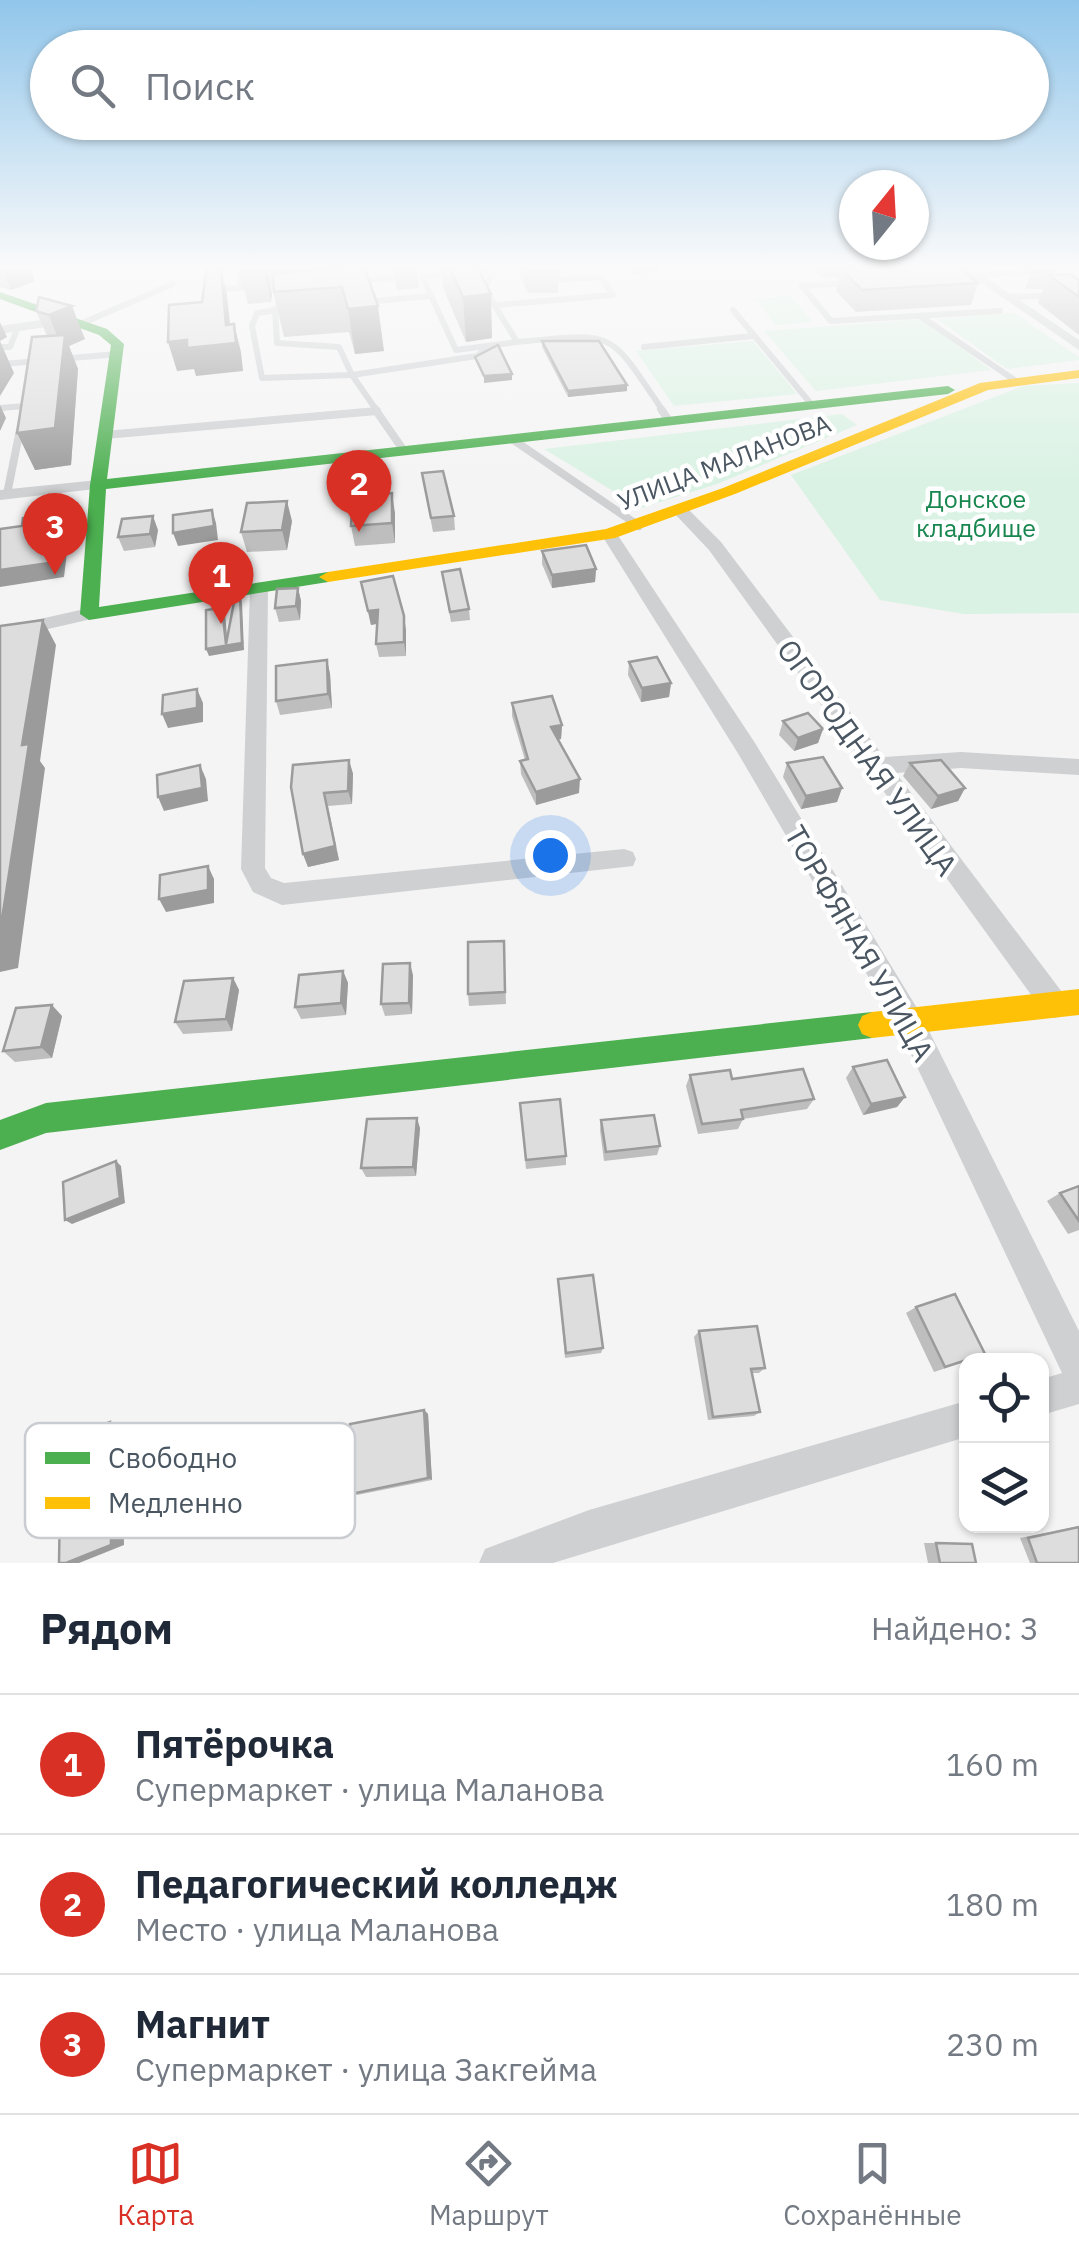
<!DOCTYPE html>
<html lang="ru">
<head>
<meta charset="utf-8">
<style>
	:root { --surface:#fff; --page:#f2f2f3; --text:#1f2937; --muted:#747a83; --line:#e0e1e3; --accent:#d93025 }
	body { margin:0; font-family:"IBM Plex Sans",sans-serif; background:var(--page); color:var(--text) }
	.controls { position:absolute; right:30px; bottom:30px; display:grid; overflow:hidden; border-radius:20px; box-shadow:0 2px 8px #0004 }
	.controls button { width:90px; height:90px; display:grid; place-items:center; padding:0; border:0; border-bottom:2px solid var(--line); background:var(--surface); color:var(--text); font:50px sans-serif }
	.compass { position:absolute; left:839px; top:170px; width:90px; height:90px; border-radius:50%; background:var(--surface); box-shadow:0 2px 8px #0004; rotate:18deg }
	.you { position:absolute; left:550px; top:855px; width:35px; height:35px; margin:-25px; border:8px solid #fff; border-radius:50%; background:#1a73e8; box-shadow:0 0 0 15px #1a73e833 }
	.badge { display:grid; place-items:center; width:65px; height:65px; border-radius:50%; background:var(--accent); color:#fff; font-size:32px; font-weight:700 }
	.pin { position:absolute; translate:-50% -82px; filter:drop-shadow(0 2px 5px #0008) }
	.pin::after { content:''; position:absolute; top:52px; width:35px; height:30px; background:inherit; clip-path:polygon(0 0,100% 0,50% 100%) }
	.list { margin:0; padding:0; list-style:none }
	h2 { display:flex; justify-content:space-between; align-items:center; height:130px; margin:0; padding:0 40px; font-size:42px }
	h2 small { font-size:32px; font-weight:400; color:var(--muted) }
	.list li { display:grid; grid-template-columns:65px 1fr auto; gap:30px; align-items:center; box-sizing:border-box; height:140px; padding:0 40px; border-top:2px solid var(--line) }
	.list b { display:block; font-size:38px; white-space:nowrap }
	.list p { margin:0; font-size:32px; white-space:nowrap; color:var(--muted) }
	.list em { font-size:32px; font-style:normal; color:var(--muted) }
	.icon { flex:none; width:55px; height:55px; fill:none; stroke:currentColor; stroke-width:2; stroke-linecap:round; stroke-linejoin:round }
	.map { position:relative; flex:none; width:1079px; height:1563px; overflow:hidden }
	.search { position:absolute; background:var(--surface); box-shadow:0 2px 8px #0004; left:30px; right:30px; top:30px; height:110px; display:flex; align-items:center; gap:25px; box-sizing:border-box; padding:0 35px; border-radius:55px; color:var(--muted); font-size:38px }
	.sheet { height:550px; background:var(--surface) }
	nav { display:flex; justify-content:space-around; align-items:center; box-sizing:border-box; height:140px; border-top:2px solid var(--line); background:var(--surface); font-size:28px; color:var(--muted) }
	nav a { display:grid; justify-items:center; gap:5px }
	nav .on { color:var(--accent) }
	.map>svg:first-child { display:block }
	.green { fill:#d9f2e3 }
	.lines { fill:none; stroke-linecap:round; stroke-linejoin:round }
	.lane-far1 { stroke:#ced0d2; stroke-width:6 }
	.lane { stroke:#ced0d2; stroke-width:8 }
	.street { fill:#ced0d2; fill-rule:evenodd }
	.fast { fill:#4caf50; fill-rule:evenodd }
	.slow { fill:#ffc107; fill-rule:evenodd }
	.wall { fill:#bebebf }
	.shaded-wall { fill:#9b9b9b }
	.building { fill:#ddddde; stroke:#9b9b9b; stroke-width:2.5 }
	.labels { text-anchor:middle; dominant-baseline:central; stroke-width:9; stroke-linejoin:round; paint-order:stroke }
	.far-street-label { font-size:25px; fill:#4a5661; stroke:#fff }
	.far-park-label { font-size:25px; fill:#17864f; stroke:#fff }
	.street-label { font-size:30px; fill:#4a5661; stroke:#fff }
	.key { fill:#fff; stroke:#c9ccd0; stroke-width:2.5 }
	.key-label { font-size:28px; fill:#4a5661 }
</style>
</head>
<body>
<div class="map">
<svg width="1079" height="1563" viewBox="0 0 1079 1563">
	<rect width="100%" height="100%" fill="#f4f4f4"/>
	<g class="green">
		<polygon points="791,296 813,322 775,325 755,298"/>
		<polygon points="1014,313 1079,357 1079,360 1007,369 937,319"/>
		<polygon points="923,319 991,370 816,391 764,331"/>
		<polygon points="753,341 797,394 674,406 636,351"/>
		<polygon points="1079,383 1079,613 964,614 880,600 791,475 1023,386"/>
		<polygon points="842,414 857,425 717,484 641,508 544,449"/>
	</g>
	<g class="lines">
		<g class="lane-far1">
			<polyline points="240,266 241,288"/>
			<path d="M491,266L495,271L484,288L517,342C617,333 607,328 663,411"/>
			<polyline points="495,271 422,276 456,350 517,342"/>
			<polyline points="971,276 1079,267"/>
			<polyline points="354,281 410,277"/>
			<polyline points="853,283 802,286 831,321 1000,311"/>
			<polyline points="220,289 256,287"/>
			<polyline points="1008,297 1060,295 1079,308"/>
			<polyline points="364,302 429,296"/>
			<polyline points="496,305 613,295 601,277 560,280 552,266"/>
			<polyline points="291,308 257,313 252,326 262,378 352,375"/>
			<polyline points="275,309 277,343 339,347 352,375"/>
			<polyline points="733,310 812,405"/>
			<polyline points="920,316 1016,381"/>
			<polyline points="80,324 173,284"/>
			<polyline points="0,347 10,347 17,329"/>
			<polyline points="644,347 752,336"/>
			<polyline points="59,359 119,354"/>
			<polyline points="0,364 41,361"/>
			<polyline points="0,408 25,406"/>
			<polyline points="372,411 377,411"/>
			<polyline points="377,411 352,375 477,356 490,346"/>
		</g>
		<g class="lane">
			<polyline points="375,409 404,451"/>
			<polyline points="661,409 669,421"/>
			<polyline points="105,435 377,411"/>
			<polyline points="512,439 639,526"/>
			<polyline points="7,494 21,425"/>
		</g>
		<g class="street">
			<polygon points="957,266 969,266 1079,340 1079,350"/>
			<polygon points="68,316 72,317 72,323 0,334 0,326"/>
			<polygon points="98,480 104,482 104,488 0,500 0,490"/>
			<polygon points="680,505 686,507 721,542 884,757 961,752 1079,759 1079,775 961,768 896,773 1065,996 1069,1005 1065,1014 1055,1018 1045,1014 709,550 674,513 674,507"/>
			<polygon points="609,529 617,534 755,743 920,1013 1079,1331 1079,1404 1042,1415 1042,1379 1062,1373 900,1031 739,755 601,534"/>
			<polygon points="259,582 268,588 265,868 271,878 284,883 624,849 633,852 636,859 633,866 282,905 253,892 241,869 250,588"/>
			<polygon points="89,608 96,610 96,618 0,640 0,628"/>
			<polygon points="966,1401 966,1437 553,1563 479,1563 485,1549 589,1510"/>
		</g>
		<g class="fast">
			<polygon points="0,292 107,329 124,344 107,479 948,386 955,390 948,394 106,489 99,607 328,572 337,577 328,582 89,620 80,614 90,485 111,345 99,335 0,299"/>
			<polygon points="872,1012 882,1016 886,1025 882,1034 872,1038 46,1133 0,1150 0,1120 46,1103"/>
		</g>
		<g class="slow">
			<polygon points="1079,370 1079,378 988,390 735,494 615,538 328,582 319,577 328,572 606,529 723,488 980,383"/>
			<polygon points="1079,989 1079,1015 872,1038 862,1034 858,1025 862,1016 872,1012"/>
		</g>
	</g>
	<g class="wall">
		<polygon points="0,266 29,266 35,281 11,290 0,287"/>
		<polygon points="241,266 364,266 384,351 355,354 349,332 284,337 270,279 272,293 271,302 248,304 240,272"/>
		<polygon points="392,266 417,266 419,288 397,290"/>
		<polygon points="441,266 477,266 492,338 466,342 443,288"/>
		<polygon points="515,266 556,266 559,271 558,293 528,293"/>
		<polygon points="626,266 661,266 660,272 631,274"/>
		<polygon points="812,266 957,266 978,283 971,305 856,312 836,291 839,277 823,278"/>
		<polygon points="1052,272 1051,275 1079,280 1079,335 1038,303 1043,289 1025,289 1031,273"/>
		<polygon points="39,297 85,339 69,346 78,369 71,465 35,470 47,336 36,311"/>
		<polygon points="542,341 627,385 627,391 568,397 542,347"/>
		<polygon points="422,473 454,516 455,530 433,532"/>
		<polygon points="395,513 395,543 355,546 351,526"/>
		<polygon points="292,521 287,550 247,552 241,532"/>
		<polygon points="158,530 155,547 124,551 118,537"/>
		<polygon points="542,551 596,569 595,582 552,588 542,564"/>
		<polygon points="442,572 469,609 470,620 451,622"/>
		<polygon points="361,582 406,630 406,656 379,657 376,644 377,624 371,625"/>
		<polygon points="298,588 301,601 300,620 279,622 275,608"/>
		<polygon points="327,660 330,674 332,708 280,715 276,701"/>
		<polygon points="629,662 671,683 669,697 641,702 628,675"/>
		<polygon points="512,703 562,725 561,739 558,740 579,793 536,805 521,774 520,761 525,760 512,716"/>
		<polygon points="783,721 823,729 818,743 794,751 779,735"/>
		<polygon points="349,760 353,774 352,804 328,806 339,860 308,867 303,854 291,787"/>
		<polygon points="787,763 842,788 837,802 801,809 783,777"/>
		<polygon points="910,763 965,788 958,801 931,809 903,776"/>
		<polygon points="504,941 506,1004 469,1006 468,994"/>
		<polygon points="343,971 348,983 346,1015 301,1019 295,1007"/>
		<polygon points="413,975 412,1014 385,1016 381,1004"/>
		<polygon points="233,978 239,990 232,1031 183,1034 175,1022"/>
		<polygon points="62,1016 52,1058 15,1062 3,1051"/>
		<polygon points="853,1067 905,1097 897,1107 863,1115 846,1078"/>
		<polygon points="690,1075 732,1079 814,1099 807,1109 743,1119 738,1129 698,1134 686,1086"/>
		<polygon points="520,1103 566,1156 566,1165 526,1169"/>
		<polygon points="601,1120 660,1146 657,1155 604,1161 600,1130"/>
		<polygon points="420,1128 416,1176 366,1177 361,1168"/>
		<polygon points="1079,1186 1079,1230 1068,1234 1047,1201 1060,1193"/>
		<polygon points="558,1279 603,1348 601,1353 565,1358"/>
		<polygon points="916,1307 973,1359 934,1372 906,1313"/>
		<polygon points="699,1331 765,1368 759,1373 752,1373 760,1412 754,1416 708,1420 694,1337"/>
		<polygon points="424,1410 428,1414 432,1480 357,1495 351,1494"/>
		<polygon points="1079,1526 1079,1563 1030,1563 1020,1538"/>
		<polygon points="924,1543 936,1543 976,1563 928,1563"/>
	</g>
	<g class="shaded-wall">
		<polygon points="6,266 29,266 35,281 11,290 2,267"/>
		<polygon points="265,266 266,266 272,293 271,302 264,270"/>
		<polygon points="221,269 227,295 232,343 234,324 241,352 243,371 196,376 194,369 177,371 168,342 226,325"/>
		<polygon points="491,294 492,338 466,342 463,297"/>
		<polygon points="72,306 85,339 69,346 78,369 71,465 35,470 17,433 62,349 49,315"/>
		<polygon points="378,306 384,351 355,354 348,309"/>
		<polygon points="0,322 7,337 0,341"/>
		<polygon points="0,341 14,373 0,396"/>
		<polygon points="512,374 512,380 484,383 484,376"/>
		<polygon points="627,385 627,391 568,397 568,391"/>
		<polygon points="0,405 6,418 0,431"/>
		<polygon points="392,493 395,513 395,543 392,523"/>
		<polygon points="287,501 292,521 287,550 282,530"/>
		<polygon points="212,510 216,523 218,540 178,546 173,533"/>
		<polygon points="63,512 70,527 64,577 0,587 0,570"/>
		<polygon points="153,516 158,530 155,547 150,534"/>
		<polygon points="596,569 595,582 552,588 552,575"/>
		<polygon points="298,588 301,601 300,620 296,606"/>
		<polygon points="240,596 242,603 244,650 209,656 206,649 222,608 225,614 228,646"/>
		<polygon points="378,610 380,623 371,625 368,611"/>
		<polygon points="404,616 406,630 406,656 404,642"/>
		<polygon points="43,620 56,645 40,761 45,768 18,968 0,972 0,932 22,745"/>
		<polygon points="327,660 330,674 332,708 328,694"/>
		<polygon points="671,683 669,697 641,702 642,688"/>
		<polygon points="197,689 203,703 203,722 168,728 162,714"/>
		<polygon points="562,725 561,739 551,741 551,727"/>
		<polygon points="823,729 818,743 794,751 798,738"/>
		<polygon points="349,760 353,774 352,804 348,791"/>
		<polygon points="200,765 206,779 208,801 164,811 158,797"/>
		<polygon points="580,779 579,793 536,805 536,792"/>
		<polygon points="842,788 837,802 801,809 806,796"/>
		<polygon points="965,788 958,801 931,809 938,796"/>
		<polygon points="324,793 339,860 308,867 303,854"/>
		<polygon points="208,866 214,879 214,903 166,912 159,899"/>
		<polygon points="410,963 413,975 412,1014 409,1003"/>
		<polygon points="343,971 348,983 346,1015 341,1003"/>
		<polygon points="233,978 239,990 232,1031 226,1019"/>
		<polygon points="52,1005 62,1016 52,1058 41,1047"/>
		<polygon points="905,1097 897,1107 863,1115 871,1104"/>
		<polygon points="417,1118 420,1128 416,1176 413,1167"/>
		<polygon points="116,1161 121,1166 125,1203 72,1224 65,1220"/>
		<polygon points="424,1410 428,1414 432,1480 428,1478"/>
		<polygon points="110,1422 122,1426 124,1545 79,1563 66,1563"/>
	</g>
	<g class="building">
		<polygon points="207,266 221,269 226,325 234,324 236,343 187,348 187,340 168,342 169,305 202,302"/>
		<polygon points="241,266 265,266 264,270 240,272"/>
		<polygon points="268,266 340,266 273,272 268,270"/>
		<polygon points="364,266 378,306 348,309 342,287 274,292 273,274"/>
		<polygon points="449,266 477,266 491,294 463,297"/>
		<polygon points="525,266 556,266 559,271 528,272"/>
		<polygon points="885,266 957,266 978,283 862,290 841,269"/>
		<polygon points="1037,266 1044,266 1052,272 1031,273"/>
		<polygon points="1070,274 1079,280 1079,297 1049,275"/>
		<polygon points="39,297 72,306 49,315 36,311"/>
		<polygon points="65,335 55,428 17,433 32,337"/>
		<polygon points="542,341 599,341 627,385 568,391"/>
		<polygon points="498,345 512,374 484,376 475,357"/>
		<polygon points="443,471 454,516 431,518 422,473"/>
		<polygon points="392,493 392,523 351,526 353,496"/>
		<polygon points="287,501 282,530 241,532 247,503"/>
		<polygon points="212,510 214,526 173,533 173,515"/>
		<polygon points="63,512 56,562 0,570 0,529 22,526 23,518"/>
		<polygon points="153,516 150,534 118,537 122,519"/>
		<polygon points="586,545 596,569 552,575 542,551"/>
		<polygon points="460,569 469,609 450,612 442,572"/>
		<polygon points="393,576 404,616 404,642 376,644 378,610 368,611 361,582"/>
		<polygon points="298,588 296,606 275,608 277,589"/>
		<polygon points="240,596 242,643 206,649 206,610 222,608 226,644 235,597"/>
		<polygon points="43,620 22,745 29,744 0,932 0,626"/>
		<polygon points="657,657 671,683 642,688 629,662"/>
		<polygon points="327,660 328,694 276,701 276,666"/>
		<polygon points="197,689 197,708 162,714 163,695"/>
		<polygon points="552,696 562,725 551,727 580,779 536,792 520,761 528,759 512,703"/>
		<polygon points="808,713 823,729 798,738 783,721"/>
		<polygon points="823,757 842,788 806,796 787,763"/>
		<polygon points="349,760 348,791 324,793 335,846 303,854 291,787 293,765"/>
		<polygon points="941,760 965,788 938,796 910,763"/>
		<polygon points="200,765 202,788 158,797 157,775"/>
		<polygon points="208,866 208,890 159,899 160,875"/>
		<polygon points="504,941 505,992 468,994 468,942"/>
		<polygon points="410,963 409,1003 381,1004 383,964"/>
		<polygon points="343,971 341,1003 295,1007 299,975"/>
		<polygon points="233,978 226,1019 175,1022 184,981"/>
		<polygon points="52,1005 41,1047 3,1051 16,1008"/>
		<polygon points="887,1060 905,1097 871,1104 853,1067"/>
		<polygon points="803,1069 814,1099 741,1110 743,1119 702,1124 690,1075 730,1070 732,1079"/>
		<polygon points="560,1099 566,1156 526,1160 520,1103"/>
		<polygon points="654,1115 660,1146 606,1152 601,1120"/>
		<polygon points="417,1118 413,1167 361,1168 367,1119"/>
		<polygon points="116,1161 120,1198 65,1220 63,1182"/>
		<polygon points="1079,1186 1079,1221 1060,1193"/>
		<polygon points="593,1275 603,1348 566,1353 558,1279"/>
		<polygon points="955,1294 985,1354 945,1367 916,1307"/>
		<polygon points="757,1326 765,1368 751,1369 760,1412 713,1417 699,1331"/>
		<polygon points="424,1410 428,1478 351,1494 350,1424"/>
		<polygon points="110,1422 111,1545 66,1563 59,1563 61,1440"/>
		<polygon points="1079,1527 1079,1563 1037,1563 1028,1538"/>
		<polygon points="936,1543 972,1544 976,1563 940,1563"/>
	</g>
	<linearGradient id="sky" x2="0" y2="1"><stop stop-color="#91c6eb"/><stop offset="0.55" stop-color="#fafafa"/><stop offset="1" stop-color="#fafafa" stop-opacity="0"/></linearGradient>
	<rect width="1079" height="485" fill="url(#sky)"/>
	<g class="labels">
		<g class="far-street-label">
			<text transform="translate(724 462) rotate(-21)">УЛИЦА МАЛАНОВА</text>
		</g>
		<g class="far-park-label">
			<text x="976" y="498">Донское<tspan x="976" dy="29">кладбище</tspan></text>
		</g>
		<g class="street-label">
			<text transform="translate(868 757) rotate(54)">ОГОРОДНАЯ УЛИЦА</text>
			<text transform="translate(860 943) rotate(60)">ТОРФЯНАЯ УЛИЦА</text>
		</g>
	</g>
	<rect x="25" y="1423" width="330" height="115" rx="15" class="key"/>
	<rect x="45" y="1452" width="45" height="12" fill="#4caf50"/>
	<rect x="45" y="1497" width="45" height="12" fill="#ffc107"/>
	<g class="key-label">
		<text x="108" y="1468">Свободно</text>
		<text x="108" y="1513">Медленно</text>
	</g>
</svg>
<div class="controls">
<button><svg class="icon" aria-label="locate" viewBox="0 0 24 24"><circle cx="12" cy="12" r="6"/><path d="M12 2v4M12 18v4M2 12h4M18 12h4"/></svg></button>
<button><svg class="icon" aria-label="layers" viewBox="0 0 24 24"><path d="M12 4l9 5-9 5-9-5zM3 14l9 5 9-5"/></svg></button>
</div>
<svg class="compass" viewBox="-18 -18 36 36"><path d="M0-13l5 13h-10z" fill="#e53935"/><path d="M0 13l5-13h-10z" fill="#747a83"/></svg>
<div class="you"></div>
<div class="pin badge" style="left:221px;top:624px">1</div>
<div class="pin badge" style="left:359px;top:532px">2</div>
<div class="pin badge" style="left:55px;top:575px">3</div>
<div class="search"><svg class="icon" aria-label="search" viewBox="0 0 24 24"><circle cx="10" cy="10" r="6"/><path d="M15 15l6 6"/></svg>Поиск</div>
</div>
<section class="sheet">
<h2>Рядом<small>Найдено: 3</small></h2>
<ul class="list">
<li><span class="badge">1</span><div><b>Пятёрочка</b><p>Супермаркет · улица Маланова</p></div><em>160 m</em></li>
<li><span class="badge">2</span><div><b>Педагогический колледж</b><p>Место · улица Маланова</p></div><em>180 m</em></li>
<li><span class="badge">3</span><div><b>Магнит</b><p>Супермаркет · улица Закгейма</p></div><em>230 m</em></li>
</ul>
</section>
<nav>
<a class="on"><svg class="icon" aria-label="map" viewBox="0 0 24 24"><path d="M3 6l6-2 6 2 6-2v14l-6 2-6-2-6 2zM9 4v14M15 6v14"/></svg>Карта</a>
<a><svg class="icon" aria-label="directions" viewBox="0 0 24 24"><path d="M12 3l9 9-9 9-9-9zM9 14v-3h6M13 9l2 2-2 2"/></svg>Маршрут</a>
<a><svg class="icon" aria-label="saved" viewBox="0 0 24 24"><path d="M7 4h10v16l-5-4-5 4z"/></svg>Сохранённые</a>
</nav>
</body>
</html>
